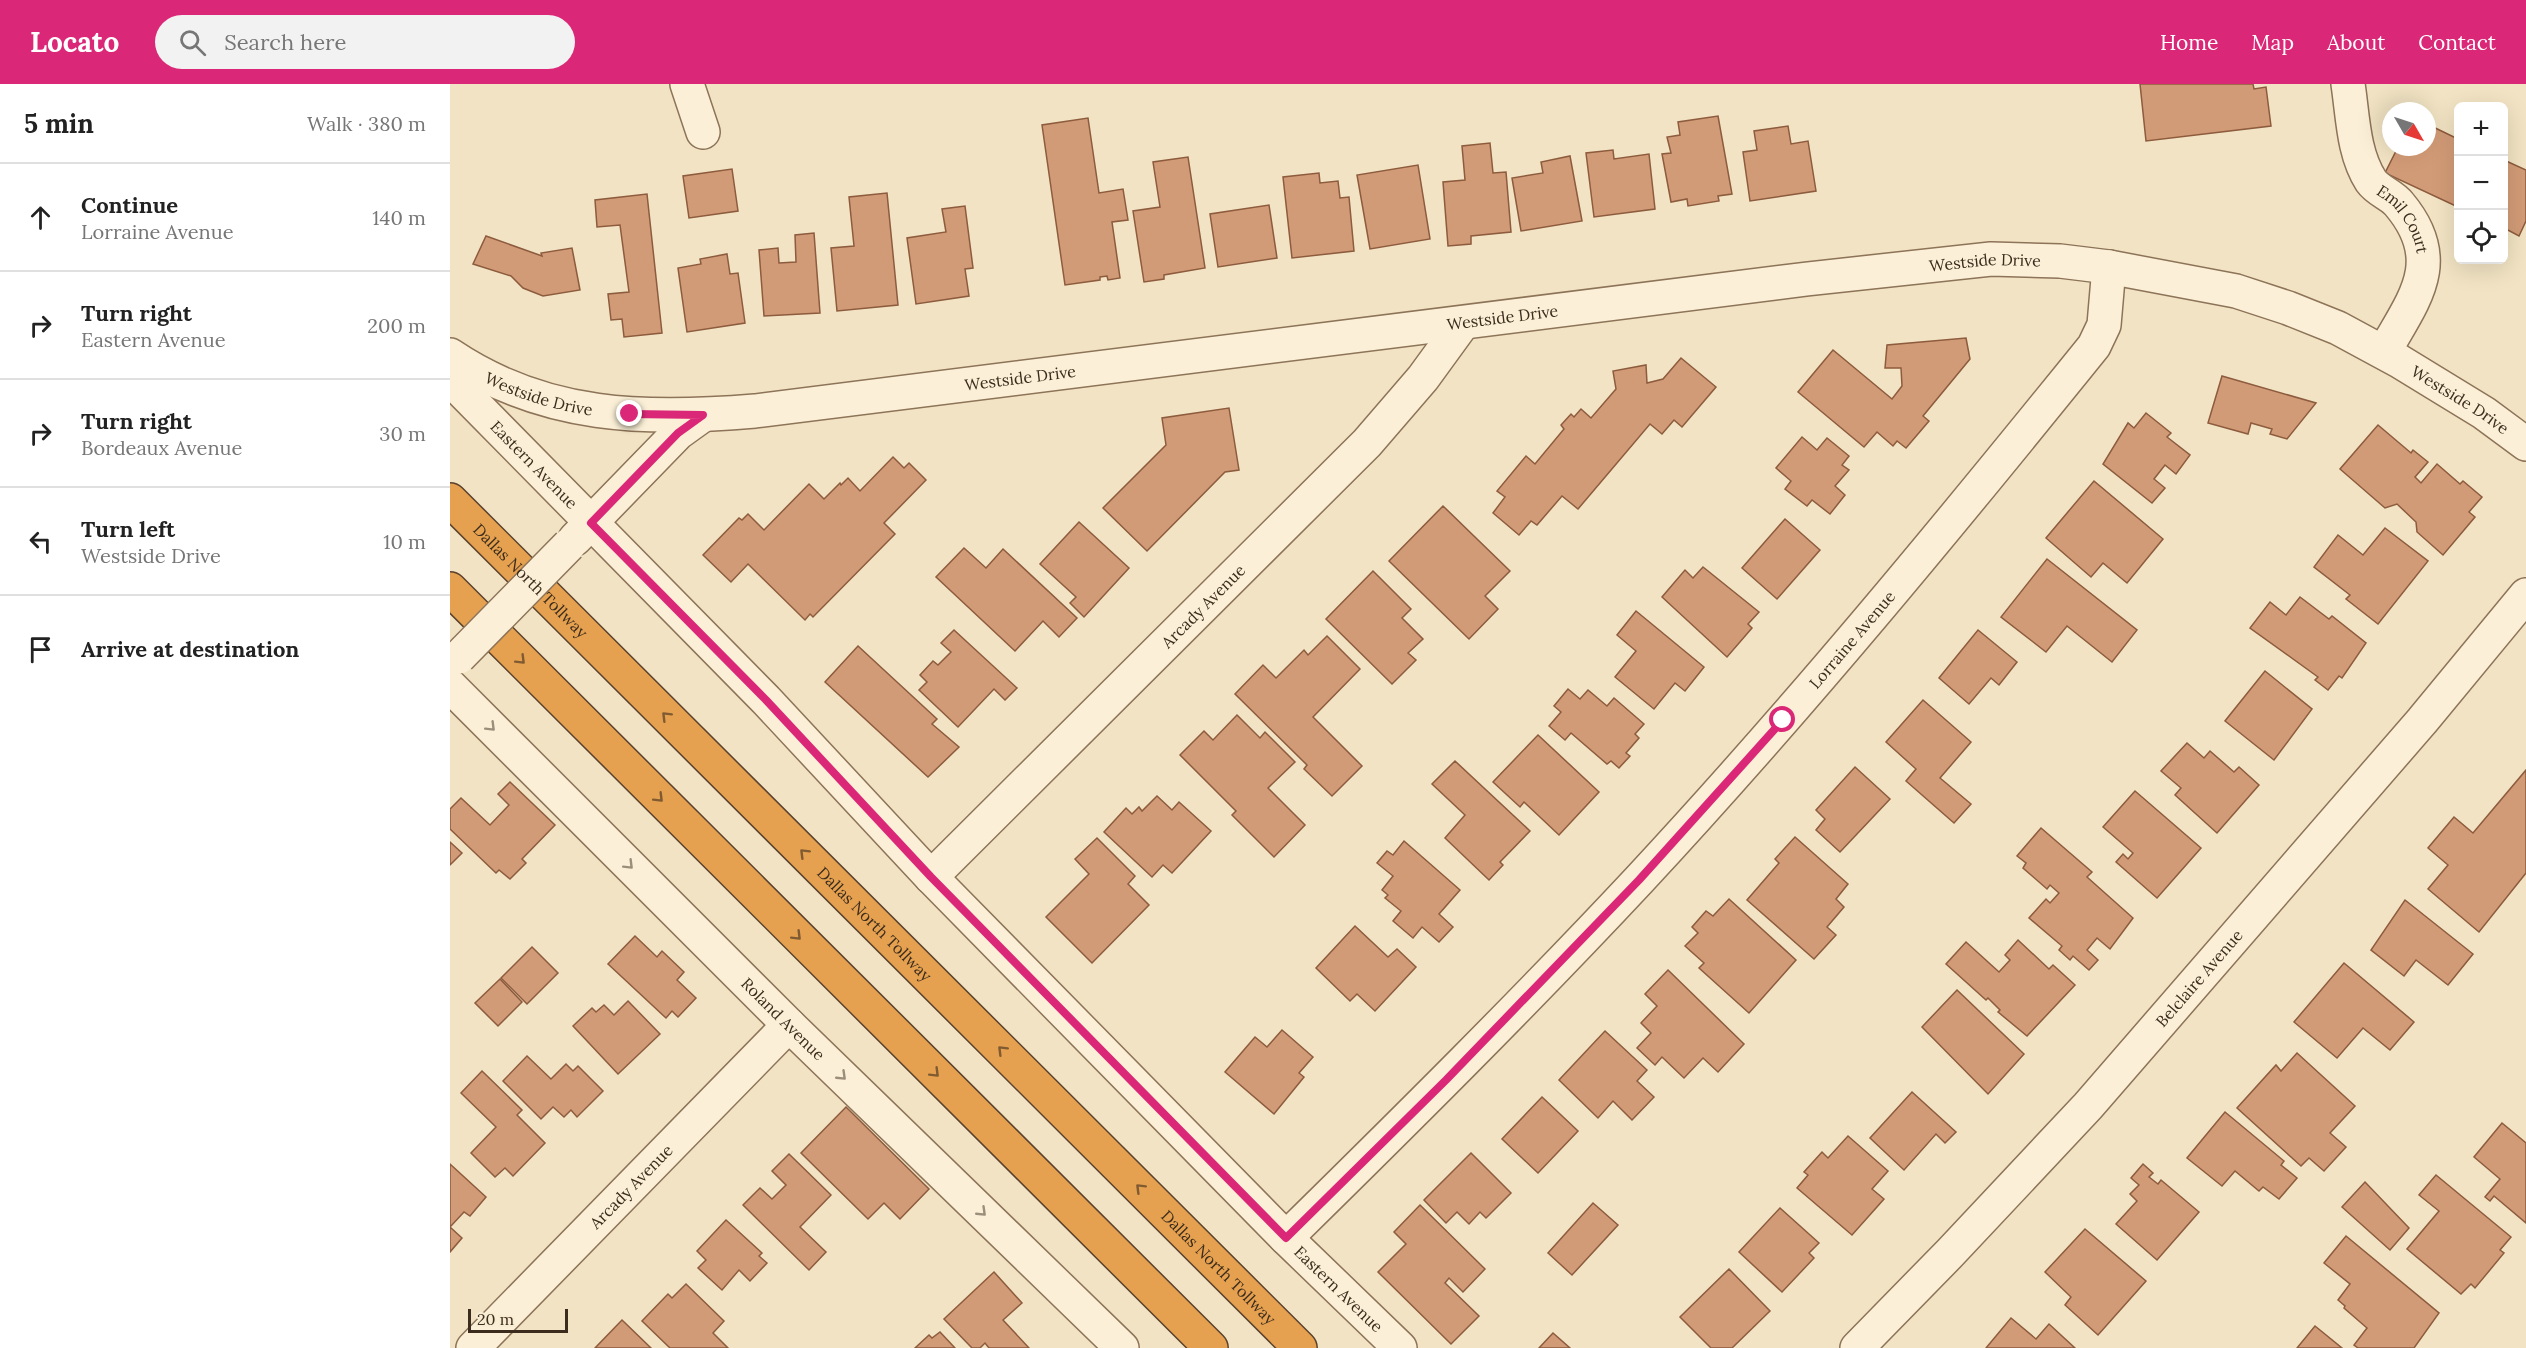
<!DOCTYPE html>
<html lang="en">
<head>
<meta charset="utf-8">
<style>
	:root { --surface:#fff; --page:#f2f2f2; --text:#222; --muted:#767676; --line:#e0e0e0; --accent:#db2777 }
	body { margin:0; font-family:Lora,serif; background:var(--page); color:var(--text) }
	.controls { position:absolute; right:18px; top:18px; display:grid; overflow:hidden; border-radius:9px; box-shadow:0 6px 24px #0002 }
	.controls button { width:54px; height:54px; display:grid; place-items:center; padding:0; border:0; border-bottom:2px solid var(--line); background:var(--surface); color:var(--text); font:30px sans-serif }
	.compass { position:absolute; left:1932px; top:18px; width:54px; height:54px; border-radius:50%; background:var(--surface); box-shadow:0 6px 24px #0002; rotate:129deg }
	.scale { position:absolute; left:18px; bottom:15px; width:100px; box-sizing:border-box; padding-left:6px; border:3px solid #3c2c1d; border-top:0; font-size:16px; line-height:21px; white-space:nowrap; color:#3c2c1d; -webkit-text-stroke:4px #f8edd3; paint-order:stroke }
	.stop { position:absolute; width:18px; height:18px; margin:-14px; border:4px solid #db2777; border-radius:50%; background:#fff }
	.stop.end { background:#db2777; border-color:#fff; box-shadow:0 2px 6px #0008 }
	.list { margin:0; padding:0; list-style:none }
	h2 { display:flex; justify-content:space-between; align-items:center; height:78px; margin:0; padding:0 24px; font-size:26px }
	h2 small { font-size:20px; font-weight:400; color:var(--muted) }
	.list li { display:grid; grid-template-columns:39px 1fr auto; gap:18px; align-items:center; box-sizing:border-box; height:108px; padding:0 24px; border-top:2px solid var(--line) }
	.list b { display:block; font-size:22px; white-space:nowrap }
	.list p { margin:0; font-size:20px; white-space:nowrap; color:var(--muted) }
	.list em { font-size:20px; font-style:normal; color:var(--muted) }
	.icon { flex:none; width:33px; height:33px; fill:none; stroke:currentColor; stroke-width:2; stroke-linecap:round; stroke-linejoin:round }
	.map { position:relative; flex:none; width:2076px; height:1264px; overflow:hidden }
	header { display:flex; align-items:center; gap:36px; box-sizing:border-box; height:84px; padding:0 30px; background:var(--accent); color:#fff }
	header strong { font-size:28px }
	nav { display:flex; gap:33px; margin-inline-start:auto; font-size:21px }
	.search { width:420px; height:54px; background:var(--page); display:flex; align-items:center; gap:15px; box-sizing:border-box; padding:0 21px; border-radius:33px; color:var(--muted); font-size:22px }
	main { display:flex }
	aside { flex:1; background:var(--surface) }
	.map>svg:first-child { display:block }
	.building { fill:#d29b77; stroke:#8d5b3d; stroke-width:1.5 }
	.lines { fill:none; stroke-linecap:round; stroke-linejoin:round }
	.minor-casing { stroke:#8d7358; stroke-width:36 }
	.tertiary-casing { stroke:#8d7358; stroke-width:36 }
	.motorway-casing { stroke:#5a412d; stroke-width:36 }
	.minor { stroke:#fbf0d7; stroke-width:33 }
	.tertiary { stroke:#fbf0d7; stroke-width:33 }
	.motorway { stroke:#e5a14f; stroke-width:33 }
	.tertiary-bridge-casing { stroke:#8d7358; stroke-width:36; stroke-linecap:butt }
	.tertiary-bridge { stroke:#fbf0d7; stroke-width:33 }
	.oneway { stroke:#805b31 }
	.oneway2 { stroke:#9c8e7a }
	.route { stroke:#db2777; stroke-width:8 }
	.labels { text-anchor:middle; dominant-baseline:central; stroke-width:4.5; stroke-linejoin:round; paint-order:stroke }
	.street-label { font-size:16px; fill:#3c2c1d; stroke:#f8edd3 }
</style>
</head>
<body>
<header>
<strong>Locato</strong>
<div class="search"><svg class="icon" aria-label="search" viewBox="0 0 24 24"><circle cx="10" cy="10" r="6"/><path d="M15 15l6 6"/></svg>Search here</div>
<nav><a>Home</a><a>Map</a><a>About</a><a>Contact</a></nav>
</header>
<main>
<aside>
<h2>5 min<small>Walk · 380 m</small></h2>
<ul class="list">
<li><svg class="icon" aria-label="ahead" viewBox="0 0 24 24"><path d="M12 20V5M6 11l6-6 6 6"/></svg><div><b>Continue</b><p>Lorraine Avenue</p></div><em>140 m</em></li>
<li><svg class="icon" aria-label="right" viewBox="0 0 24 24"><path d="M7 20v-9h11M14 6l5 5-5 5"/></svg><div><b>Turn right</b><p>Eastern Avenue</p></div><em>200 m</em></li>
<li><svg class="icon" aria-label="right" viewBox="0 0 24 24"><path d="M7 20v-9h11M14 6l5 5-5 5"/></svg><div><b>Turn right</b><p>Bordeaux Avenue</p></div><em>30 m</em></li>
<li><svg class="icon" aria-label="left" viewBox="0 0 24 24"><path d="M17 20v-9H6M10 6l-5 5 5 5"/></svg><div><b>Turn left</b><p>Westside Drive</p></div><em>10 m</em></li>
<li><svg class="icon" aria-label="arrive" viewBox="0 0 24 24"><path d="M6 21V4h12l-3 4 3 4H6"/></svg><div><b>Arrive at destination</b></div></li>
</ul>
</aside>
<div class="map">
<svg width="2076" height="1264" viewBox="0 0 2076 1264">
	<rect width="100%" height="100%" fill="#f1e3c3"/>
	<g class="building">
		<polygon points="1690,0 1803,0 1804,5 1816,3 1821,42 1696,57"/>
		<polygon points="1268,32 1282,110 1268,112 1269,117 1238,122 1237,115 1221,118 1212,70 1221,69 1217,53 1230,51 1228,38"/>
		<polygon points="638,34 649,109 673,105 678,136 662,138 670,194 658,196 657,192 650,193 650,196 615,201 592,41"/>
		<polygon points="1977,40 2008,55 2008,123 1935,89 1948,63 1977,63"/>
		<polygon points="1338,42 1341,60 1358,57 1366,107 1300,117 1293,68 1307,66 1304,47"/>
		<polygon points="1040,59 1043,89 1056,88 1061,148 1021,152 1021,160 998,162 993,98 1015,96 1012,62"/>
		<polygon points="1163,66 1164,75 1199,70 1205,125 1144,133 1136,69"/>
		<polygon points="1120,72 1132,137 1071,147 1062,94 1093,89 1091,78"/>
		<polygon points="738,73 755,184 714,191 714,195 694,198 683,127 710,123 703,78"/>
		<polygon points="2054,76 2076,86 2076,137 2069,152 2054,144"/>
		<polygon points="968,81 980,155 920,165 907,91"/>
		<polygon points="282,85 288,127 239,134 233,92"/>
		<polygon points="869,89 870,99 888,97 890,114 899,113 904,167 842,174 833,93"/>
		<polygon points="437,109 448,221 387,227 381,164 404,162 399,113"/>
		<polygon points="197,110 212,249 174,253 172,235 161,236 158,210 179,208 170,141 147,143 145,116"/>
		<polygon points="819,121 827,174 768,183 760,130"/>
		<polygon points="515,122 523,184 515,185 519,212 466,220 457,154 496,148 492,125"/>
		<polygon points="364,149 370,229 314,232 309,166 328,164 329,179 346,178 345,151"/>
		<polygon points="36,152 92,172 91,169 122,164 130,206 93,212 73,204 61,192 23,180"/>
		<polygon points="277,170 280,190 288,189 295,239 237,248 228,184 251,180 250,175"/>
		<polygon points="1516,254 1520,275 1473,332 1479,337 1456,364 1447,357 1443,362 1427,348 1414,363 1348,308 1383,266 1442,315 1452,302 1451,284 1435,284 1437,261"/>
		<polygon points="1231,274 1266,303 1232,343 1224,336 1212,350 1200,340 1128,425 1112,412 1087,441 1081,437 1069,451 1043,429 1055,413 1047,407 1076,372 1085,380 1114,345 1111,341 1121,330 1124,333 1131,325 1141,334 1166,305 1163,287 1196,281 1197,299 1213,295"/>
		<polygon points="1772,292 1866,319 1837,355 1820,350 1822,345 1801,339 1798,350 1758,339"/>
		<polygon points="779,324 789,386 775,388 697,467 653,424 716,361 712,334"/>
		<polygon points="1696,329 1721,349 1717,353 1740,371 1726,390 1715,381 1704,395 1715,404 1702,419 1653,380 1678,339 1684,344"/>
		<polygon points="1928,341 1961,369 1963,366 1978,378 1965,393 1971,399 1987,380 2010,400 2013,397 2032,413 2019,428 2025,433 1993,471 1967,448 1966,438 1947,420 1935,424 1890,385"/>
		<polygon points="1352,353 1367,366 1377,354 1399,372 1392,381 1399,386 1385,402 1395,411 1380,430 1362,416 1357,422 1335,405 1341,397 1326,384"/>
		<polygon points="443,373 454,384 459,379 476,396 434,439 445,450 363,533 360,530 355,536 298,480 281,498 253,471 289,434 292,436 298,430 314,446 359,400 374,415 390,399 391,401 398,394 410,407"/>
		<polygon points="1644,397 1713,455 1677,499 1653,479 1641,493 1596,454"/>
		<polygon points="993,422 1060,487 1035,512 1048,525 1019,555 939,477"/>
		<polygon points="1335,435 1370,466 1327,515 1292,484"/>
		<polygon points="629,438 679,484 634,533 620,519 626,513 590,480"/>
		<polygon points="1935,444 1978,477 1928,540 1896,515 1900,511 1864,483 1888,451 1913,471"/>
		<polygon points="514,464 536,484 553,465 627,534 609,553 593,537 565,567 486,493"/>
		<polygon points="1597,475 1687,546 1662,578 1617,542 1596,568 1551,533"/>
		<polygon points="1253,483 1309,528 1298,540 1302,544 1277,573 1212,513 1235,486 1243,494"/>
		<polygon points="923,487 961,525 952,534 973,555 958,569 966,576 942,600 876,535"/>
		<polygon points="1850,513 1879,535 1882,532 1916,559 1892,594 1889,592 1878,606 1865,596 1868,593 1800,544 1820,518 1836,531"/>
		<polygon points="1186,527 1254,583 1235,607 1225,599 1204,625 1165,593 1186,567 1167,551"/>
		<polygon points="504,546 567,604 555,616 544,605 508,643 469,606 477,598 470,591 483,577 488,581 501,568 491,559"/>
		<polygon points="1528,546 1567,578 1549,601 1541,594 1519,620 1489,594"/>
		<polygon points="877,552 910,585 863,633 912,682 882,712 854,685 857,681 785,610 813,581 826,594 854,566 858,571"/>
		<polygon points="408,562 487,635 482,640 509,663 478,693 375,598"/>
		<polygon points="1815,587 1862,625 1824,676 1775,637"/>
		<polygon points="1118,605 1130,615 1138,606 1157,622 1164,614 1194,640 1185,650 1189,654 1176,669 1180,672 1169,684 1161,677 1157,680 1121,649 1115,656 1099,642 1111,628 1104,622"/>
		<polygon points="1473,616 1521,658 1490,694 1521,720 1504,739 1456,697 1466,685 1436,658"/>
		<polygon points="787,631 810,654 815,648 845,678 818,704 855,741 824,773 782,731 786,727 730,671 754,647 763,656"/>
		<polygon points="1088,651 1149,708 1109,751 1074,718 1070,723 1043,698"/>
		<polygon points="1737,659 1754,674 1760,667 1784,688 1789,683 1809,701 1767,749 1725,711 1731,704 1711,687"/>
		<polygon points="1005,677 1080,747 1050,778 1053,781 1039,796 995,754 1015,731 982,700"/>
		<polygon points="1405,683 1440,715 1390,768 1366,746 1375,735 1366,726"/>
		<polygon points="2076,686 2076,789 2029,848 1978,805 1998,781 1978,764 2004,733 2023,749"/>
		<polygon points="60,698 105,741 72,775 76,779 60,795 49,786 46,789 0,745 0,725 11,714 40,741 59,721 48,710"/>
		<polygon points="1685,707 1751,764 1707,814 1666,778 1673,770 1678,775 1683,769 1653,743"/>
		<polygon points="707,712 722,726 729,718 761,747 722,789 713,781 702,793 654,748 676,724 682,730 689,723 692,727"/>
		<polygon points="1591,744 1642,788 1637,793 1683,834 1660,865 1647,854 1637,866 1648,876 1639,886 1623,872 1620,876 1609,866 1612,862 1579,834 1596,815 1600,819 1609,809 1600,801 1597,805 1573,784 1576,779 1567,772"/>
		<polygon points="1345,753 1398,800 1386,815 1394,823 1377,843 1386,851 1364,875 1297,816 1329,779 1325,775"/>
		<polygon points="647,754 685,792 678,800 699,821 642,879 596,833 639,790 625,775"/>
		<polygon points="954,757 1010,806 989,830 1003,843 989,858 972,843 963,854 943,837 951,827 935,814 938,811 932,806 943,792 927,779 937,767 943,771"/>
		<polygon points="0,758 12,769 0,781"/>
		<polygon points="1279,815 1346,876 1299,929 1249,884 1254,879 1235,862 1248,849 1242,843 1256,827 1263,832"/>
		<polygon points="1955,816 2023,870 1998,901 1966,876 1954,892 1921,866"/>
		<polygon points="905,842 938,873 947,865 966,883 925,927 907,910 900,917 866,884"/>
		<polygon points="185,852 207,873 212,867 234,888 227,896 246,914 228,933 222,927 216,934 158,880"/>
		<polygon points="1568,856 1599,885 1603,881 1625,901 1577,952 1548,928 1550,926 1538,914 1536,916 1496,880 1516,858 1549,888 1560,876 1555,871"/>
		<polygon points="82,863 108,889 77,920 51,894"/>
		<polygon points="1894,879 1964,938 1940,966 1913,944 1887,974 1844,938"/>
		<polygon points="1218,886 1294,960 1268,988 1253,974 1234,994 1212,973 1205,981 1187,964 1201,949 1191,939 1207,922 1195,910"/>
		<polygon points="50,895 72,918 48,942 25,919"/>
		<polygon points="1507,906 1574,970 1538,1010 1472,943"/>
		<polygon points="178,917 210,950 168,990 123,942 142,924 146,928 154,921 164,931"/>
		<polygon points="832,946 863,973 849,989 854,993 824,1030 775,988 805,953 817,963"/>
		<polygon points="1155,947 1197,986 1187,997 1204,1013 1182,1036 1163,1017 1148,1034 1109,996"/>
		<polygon points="1847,969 1905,1022 1880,1049 1896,1063 1874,1087 1859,1074 1851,1082 1787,1024 1826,981 1831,987"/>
		<polygon points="77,972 101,995 116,980 123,987 128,982 153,1007 127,1033 121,1026 114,1033 103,1023 91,1035 53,997"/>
		<polygon points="32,987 72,1026 67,1031 95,1059 63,1092 55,1084 45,1093 21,1069 46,1043 11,1009"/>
		<polygon points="1462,1008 1506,1048 1495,1059 1486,1050 1454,1086 1420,1054"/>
		<polygon points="1092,1013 1128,1047 1088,1089 1052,1055"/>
		<polygon points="396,1023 479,1105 450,1135 434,1119 418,1135 351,1069"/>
		<polygon points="1775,1028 1834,1077 1831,1081 1847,1094 1829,1115 1813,1103 1809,1107 1785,1087 1772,1102 1737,1074"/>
		<polygon points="2052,1039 2076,1059 2076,1139 2044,1112 2040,1117 2035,1113 2050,1095 2024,1073"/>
		<polygon points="1398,1052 1438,1087 1422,1105 1434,1115 1402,1151 1347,1104 1358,1091 1354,1088 1372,1068 1378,1074"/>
		<polygon points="1021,1069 1061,1109 1036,1134 1030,1128 1019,1140 1007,1128 996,1139 974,1116"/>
		<polygon points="339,1070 381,1111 350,1143 376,1168 359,1186 293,1121 310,1104 322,1115 336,1101 322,1087"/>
		<polygon points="0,1080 36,1113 20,1132 14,1128 0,1143 12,1154 0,1168"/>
		<polygon points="1693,1080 1703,1089 1699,1093 1708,1100 1711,1096 1749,1128 1707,1176 1666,1140 1687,1117 1680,1110 1689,1101 1681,1094"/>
		<polygon points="1986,1091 2061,1153 2050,1166 2054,1169 2025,1204 2021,1200 2011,1210 1957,1165 1989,1127 1969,1111"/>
		<polygon points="1915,1098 1959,1144 1940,1166 1892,1123"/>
		<polygon points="1143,1119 1168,1141 1122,1191 1098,1169"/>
		<polygon points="970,1121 1035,1185 1013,1208 999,1194 995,1199 1029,1232 1001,1260 928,1188 956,1160 944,1148"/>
		<polygon points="1330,1124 1369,1159 1359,1169 1364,1174 1332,1208 1289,1168"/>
		<polygon points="276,1136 312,1169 309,1172 317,1179 300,1197 289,1186 272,1206 248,1184 256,1176 247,1167"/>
		<polygon points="1635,1145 1696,1197 1648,1251 1615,1221 1621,1213 1595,1188"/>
		<polygon points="1896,1152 1989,1229 1964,1264 1908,1264 1904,1261 1917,1244 1894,1224 1895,1222 1888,1216 1900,1200 1874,1179"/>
		<polygon points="1279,1185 1320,1227 1282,1264 1261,1264 1230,1233"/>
		<polygon points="544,1188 572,1219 553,1236 579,1264 539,1264 535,1259 530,1264 522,1264 494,1235"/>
		<polygon points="236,1200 274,1237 263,1249 278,1264 220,1264 192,1237 218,1210 222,1214"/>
		<polygon points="1561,1234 1586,1255 1599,1240 1625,1264 1536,1264"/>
		<polygon points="172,1236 201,1264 145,1264"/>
		<polygon points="1865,1242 1892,1264 1847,1264"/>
		<polygon points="490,1248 505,1264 465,1264 479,1251 482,1254"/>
		<polygon points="1103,1249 1120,1264 1089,1264"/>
	</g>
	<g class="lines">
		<defs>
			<g id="minor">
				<polyline points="237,0 253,48"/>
				<path id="s1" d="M1898,0C1903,33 1903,69 1921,97C1928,107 1942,111 1949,120C1997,177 1964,215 1934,268"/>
				<path id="s2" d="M481,793L917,359L973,294L1013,239"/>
				<path id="s3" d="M836,1154C955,1037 1074,919 1189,796C1348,625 1497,444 1644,262L1654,241L1659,183"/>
				<path id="s4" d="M23,1264L339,941"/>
				<path id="s5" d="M1407,1264L1500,1169L1638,1022L1972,637L2076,511"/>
			</g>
			<g id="tertiary">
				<path id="s6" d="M0,271C95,335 196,336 305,327L1357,195L1541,175L1610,177L1659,183L1786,207L1838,224L1888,244L1949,277L2034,329L2076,360"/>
				<path id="s7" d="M0,295L316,616L481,793L836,1154L950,1264"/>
				<polyline points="125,455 228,349 253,331"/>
				<path id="s8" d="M0,602L339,941L672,1264"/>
			</g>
			<g id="motorway">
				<path id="s9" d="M0,416L850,1264"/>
				<polyline points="0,505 761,1264"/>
			</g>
		</defs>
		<use href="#minor" class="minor-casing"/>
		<use href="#tertiary" class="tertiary-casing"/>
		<use href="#motorway" class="motorway-casing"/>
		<use href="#minor" class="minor"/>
		<use href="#tertiary" class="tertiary"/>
		<use href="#motorway" class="motorway"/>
		<defs>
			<polyline id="tertiary-bridge" points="9,573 119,461"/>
		</defs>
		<use href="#tertiary-bridge" class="tertiary-bridge-casing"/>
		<use href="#tertiary-bridge" class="tertiary-bridge"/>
	</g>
	<defs><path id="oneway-chevron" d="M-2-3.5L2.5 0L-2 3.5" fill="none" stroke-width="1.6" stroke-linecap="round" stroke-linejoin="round" transform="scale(1.5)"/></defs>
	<g class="oneway">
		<use href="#oneway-chevron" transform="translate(71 576) rotate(45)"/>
		<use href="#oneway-chevron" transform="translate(216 632) rotate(-135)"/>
		<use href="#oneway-chevron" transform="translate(209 714) rotate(45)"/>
		<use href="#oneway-chevron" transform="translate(354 769) rotate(-135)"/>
		<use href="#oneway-chevron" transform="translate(347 852) rotate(45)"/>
		<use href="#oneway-chevron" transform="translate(552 966) rotate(-135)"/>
		<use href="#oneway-chevron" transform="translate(485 989) rotate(45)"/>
		<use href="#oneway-chevron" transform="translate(690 1104) rotate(-135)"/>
	</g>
	<g class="oneway2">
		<use href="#oneway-chevron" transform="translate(41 643) rotate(45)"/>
		<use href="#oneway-chevron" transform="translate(179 781) rotate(45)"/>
		<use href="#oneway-chevron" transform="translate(392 992) rotate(44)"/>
		<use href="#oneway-chevron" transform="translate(532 1128) rotate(44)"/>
	</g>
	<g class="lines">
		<polyline class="route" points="180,330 253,331 228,349 141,439 316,616 481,793 836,1154 996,996 1189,796 1333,636"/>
	</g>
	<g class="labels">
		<g class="street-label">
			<text stroke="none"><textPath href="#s1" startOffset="152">Emil Court</textPath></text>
			<text stroke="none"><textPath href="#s6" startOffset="1556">Westside Drive</textPath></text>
			<text stroke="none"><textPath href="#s6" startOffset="1070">Westside Drive</textPath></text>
			<text stroke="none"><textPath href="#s6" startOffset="584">Westside Drive</textPath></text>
			<text stroke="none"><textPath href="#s6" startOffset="98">Westside Drive</textPath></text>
			<text stroke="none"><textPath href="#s6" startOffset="2060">Westside Drive</textPath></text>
			<text stroke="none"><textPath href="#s7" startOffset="120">Eastern Avenue</textPath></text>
			<text stroke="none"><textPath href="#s9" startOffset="114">Dallas North Tollway</textPath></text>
			<text stroke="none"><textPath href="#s2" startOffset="384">Arcady Avenue</textPath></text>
			<text stroke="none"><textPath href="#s3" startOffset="824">Lorraine Avenue</textPath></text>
			<text stroke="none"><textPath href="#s9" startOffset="600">Dallas North Tollway</textPath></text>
			<text stroke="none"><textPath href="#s5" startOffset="504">Belclaire Avenue</textPath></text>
			<text stroke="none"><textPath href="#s8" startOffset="471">Roland Avenue</textPath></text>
			<text stroke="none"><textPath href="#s4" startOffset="226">Arcady Avenue</textPath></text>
			<text stroke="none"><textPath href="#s9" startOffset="1086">Dallas North Tollway</textPath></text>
			<text stroke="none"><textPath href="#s7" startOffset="1272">Eastern Avenue</textPath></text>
		</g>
	</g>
</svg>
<div class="controls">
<button>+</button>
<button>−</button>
<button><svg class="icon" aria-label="locate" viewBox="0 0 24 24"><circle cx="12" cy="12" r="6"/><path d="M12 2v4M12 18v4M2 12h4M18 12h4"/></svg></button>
</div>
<svg class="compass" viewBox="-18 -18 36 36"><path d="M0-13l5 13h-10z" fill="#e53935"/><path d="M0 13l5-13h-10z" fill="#767676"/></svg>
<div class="scale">20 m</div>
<div class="stop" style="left:1333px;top:636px"></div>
<div class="stop end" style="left:180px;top:330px"></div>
</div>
</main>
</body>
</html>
